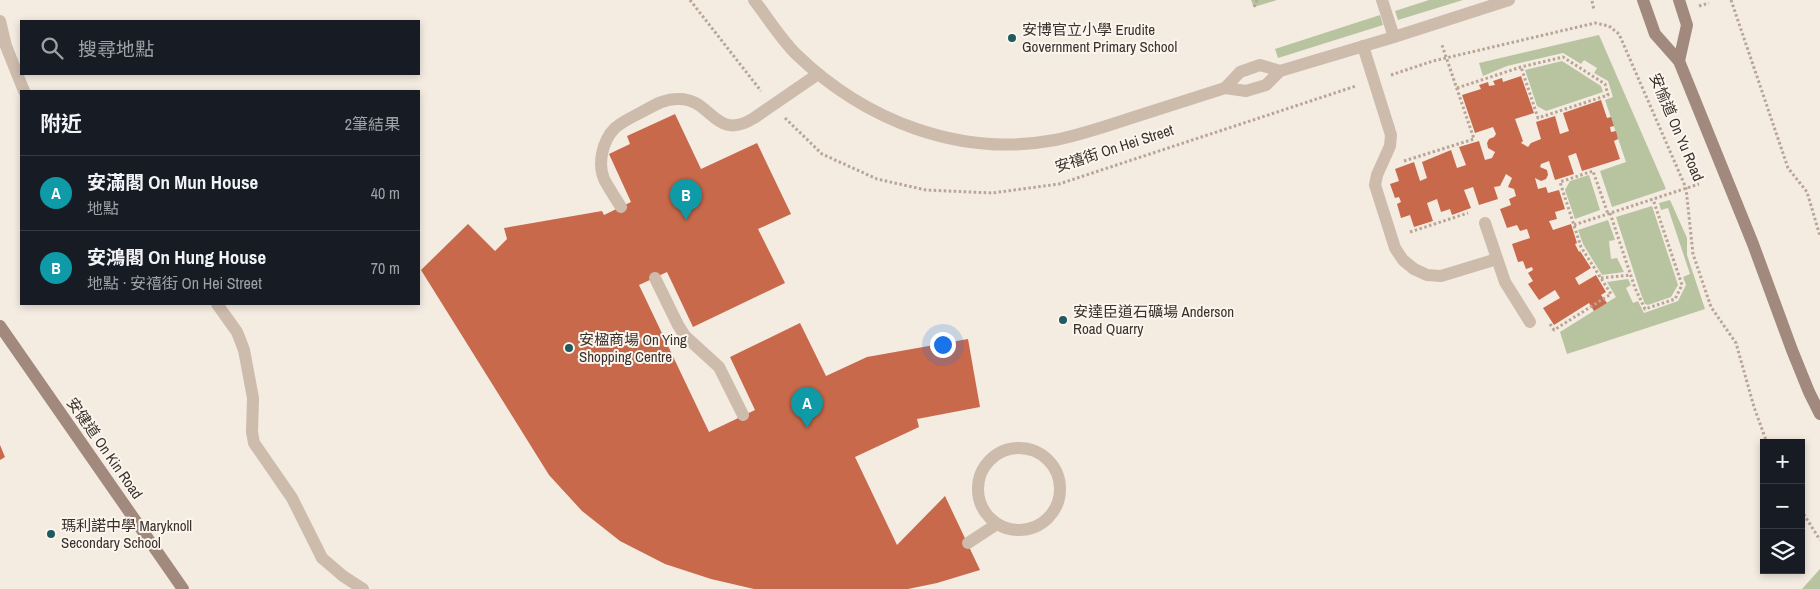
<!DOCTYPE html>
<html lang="zh-TW">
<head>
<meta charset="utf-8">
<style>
	:root { --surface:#171b24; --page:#20242c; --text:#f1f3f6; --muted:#9ea1a6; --line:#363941; --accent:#0f766e }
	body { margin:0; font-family:"Archivo Narrow","Noto Sans TC",sans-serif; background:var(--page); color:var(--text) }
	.controls { position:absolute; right:15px; bottom:15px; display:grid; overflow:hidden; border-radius:0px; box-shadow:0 2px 8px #0003 }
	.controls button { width:45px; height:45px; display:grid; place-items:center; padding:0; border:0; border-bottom:1px solid var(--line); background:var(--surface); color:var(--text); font:25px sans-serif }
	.you { position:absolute; left:942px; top:344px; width:18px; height:18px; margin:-12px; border:4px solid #fff; border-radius:50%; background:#1a73e8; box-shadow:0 0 0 8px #1a73e833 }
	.badge { display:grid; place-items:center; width:32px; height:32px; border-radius:50%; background:var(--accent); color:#fff; font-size:16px; font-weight:700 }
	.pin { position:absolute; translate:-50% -41px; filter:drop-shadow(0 1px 2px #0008) }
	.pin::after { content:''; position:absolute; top:26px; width:18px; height:15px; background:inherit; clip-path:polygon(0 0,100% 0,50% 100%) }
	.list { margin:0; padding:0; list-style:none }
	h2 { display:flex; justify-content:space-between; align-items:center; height:65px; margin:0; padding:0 20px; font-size:21px }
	h2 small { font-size:16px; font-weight:400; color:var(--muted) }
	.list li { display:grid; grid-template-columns:32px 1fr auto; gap:15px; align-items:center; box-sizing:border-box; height:75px; padding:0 20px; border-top:1px solid var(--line) }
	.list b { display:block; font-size:19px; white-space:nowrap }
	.list p { margin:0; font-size:16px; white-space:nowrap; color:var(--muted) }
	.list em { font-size:16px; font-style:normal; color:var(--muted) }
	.icon { flex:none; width:28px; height:28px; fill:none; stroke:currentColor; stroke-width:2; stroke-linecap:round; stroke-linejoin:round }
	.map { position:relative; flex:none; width:1820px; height:589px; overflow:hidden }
	.search { position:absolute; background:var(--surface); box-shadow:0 2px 8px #0003; left:20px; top:20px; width:400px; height:55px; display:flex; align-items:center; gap:12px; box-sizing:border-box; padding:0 18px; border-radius:0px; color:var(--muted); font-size:19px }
	.panel { position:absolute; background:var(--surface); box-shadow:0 2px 8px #0003; left:20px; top:90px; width:400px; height:215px; border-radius:0px }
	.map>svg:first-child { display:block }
	.green { fill:#b8c4a0 }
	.building { fill:#c8694b }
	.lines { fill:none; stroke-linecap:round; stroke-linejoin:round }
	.path { stroke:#b9a596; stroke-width:3; stroke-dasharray:2.5 2.5; stroke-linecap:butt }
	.lane { stroke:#cdbbac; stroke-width:12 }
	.street { stroke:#cdbbac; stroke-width:12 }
	.secondary { stroke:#a18a7d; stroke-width:12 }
	.poi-dot { fill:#1f5a5e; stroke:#fbf5ee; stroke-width:2 }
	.labels { text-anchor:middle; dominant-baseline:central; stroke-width:4; stroke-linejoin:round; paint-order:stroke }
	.poi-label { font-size:15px; fill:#3b302b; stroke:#fbf5ee; text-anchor:start }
	.street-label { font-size:15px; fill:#3b302b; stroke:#fbf5ee }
</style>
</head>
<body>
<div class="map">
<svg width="1820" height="589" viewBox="0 0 1820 589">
	<rect width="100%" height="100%" fill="#f4ebe1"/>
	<g class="green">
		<polygon points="1251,0 1277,0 1254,7"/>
		<polygon points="1429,0 1463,0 1398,20 1395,11"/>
		<polygon points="1380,15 1383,25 1278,58 1275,49"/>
		<polygon points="1599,35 1666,189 1612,207 1600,171 1626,162 1605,100 1613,97 1608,81 1594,73 1597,68 1584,60 1581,64 1563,53 1507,66 1483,76 1479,63"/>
		<polygon points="1562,61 1601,86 1603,92 1546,111 1537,106 1525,70"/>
		<polygon points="1589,175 1600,210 1575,219 1565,190 1570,181"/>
		<polygon points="1670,200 1687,238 1687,255 1705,309 1567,354 1560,332 1616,297 1607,282 1628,279 1631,285 1626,288 1633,303 1638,301 1644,313 1678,301 1686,285 1683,277 1690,274 1668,208 1661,210 1659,203"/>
		<polygon points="1652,206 1678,285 1671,297 1648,305 1645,304 1641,294 1616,217"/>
		<polygon points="1608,220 1615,240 1609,241 1611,259 1617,258 1624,272 1602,275 1583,244 1578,230"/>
		<polygon points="1820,569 1820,589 1802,589"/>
	</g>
	<g class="building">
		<polygon points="1521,76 1534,113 1515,119 1523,141 1521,143 1528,147 1531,143 1541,139 1536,122 1555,116 1560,134 1569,131 1563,113 1601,100 1607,118 1611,117 1614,126 1610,127 1611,132 1616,131 1618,139 1614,141 1620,159 1582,171 1576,153 1568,156 1574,174 1555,180 1549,161 1541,164 1540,167 1547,170 1548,175 1546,179 1541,181 1535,178 1538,189 1546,187 1548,193 1559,190 1565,209 1555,212 1557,219 1549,221 1553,230 1571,224 1577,243 1575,244 1579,252 1580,251 1591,268 1575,278 1579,285 1596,275 1606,292 1601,295 1607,303 1594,311 1589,303 1554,325 1543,308 1560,298 1555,290 1539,300 1528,284 1533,281 1528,273 1533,270 1532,267 1526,269 1523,261 1518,262 1512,244 1530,238 1527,229 1520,231 1517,225 1507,228 1500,209 1511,205 1509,199 1516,196 1514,189 1508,187 1512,178 1506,174 1500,186 1494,187 1498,199 1479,205 1473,187 1464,190 1471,208 1452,215 1450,209 1441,212 1437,199 1427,203 1433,221 1414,227 1410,215 1401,218 1397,204 1401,202 1399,197 1395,198 1390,184 1399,181 1395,169 1414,162 1420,181 1427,178 1422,162 1451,150 1457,168 1466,165 1459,147 1479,141 1485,160 1492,158 1495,152 1488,148 1487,143 1489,139 1494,137 1496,134 1493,127 1475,133 1462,95 1481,89 1479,85 1488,82 1489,86 1495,85 1493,81 1502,78 1503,82"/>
		<polygon points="675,114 701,169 757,143 791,214 758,229 785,283 693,327 667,272 639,285 709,432 755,410 730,357 800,323 826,376 867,357 968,339 980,407 917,419 919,427 855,457 897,545 945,496 980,570 937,583 908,589 754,589 711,579 665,564 620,541 582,511 549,475 421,270 468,224 495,251 507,239 504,228 602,211 604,215 631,202 609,154 630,144 627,136"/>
		<polygon points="0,445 5,457 0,460"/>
	</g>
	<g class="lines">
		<g class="path">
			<polyline points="690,0 761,91"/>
			<polyline points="1731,0 1788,168 1807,192 1820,236"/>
			<polyline points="1592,1 1594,10"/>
			<polyline points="1699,6 1709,3"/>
			<polyline points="1254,7 1257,0"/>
			<polyline points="1391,75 1433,61 1595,23 1609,26 1619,34 1686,188 1693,254 1711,307 1736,343 1754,407 1767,443"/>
			<polyline points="1457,88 1521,67 1563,57 1605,84 1608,95 1538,118 1521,67"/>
			<polyline points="785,118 822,154 877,179 926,190 992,193 1059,184 1356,86"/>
			<polyline points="1404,161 1474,139 1442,45"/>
			<polyline points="1610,213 1635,288 1645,309 1675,299 1682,285 1653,199"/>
			<polyline points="1574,225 1699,184"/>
			<polyline points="1410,232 1468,213"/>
			<polyline points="1601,278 1630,275"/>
			<polyline points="1550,324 1554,330 1611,294 1581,247 1560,182 1593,171 1608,214"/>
			<polyline points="1801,510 1820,540"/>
		</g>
		<g class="lane">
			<polyline points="1382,0 1394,37"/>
			<polyline points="0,21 6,46 24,91"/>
			<polyline points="1363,46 1391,135 1390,146 1377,175 1375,185 1395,248 1403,260 1414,269 1427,275 1441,276 1497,259"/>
			<path d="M621,207C616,199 610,190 605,181C597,165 602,141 615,128C622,122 630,118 638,114C650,108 662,99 677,99C712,97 714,143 754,118L818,74"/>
			<polyline points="1485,223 1505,282 1530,322"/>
			<polyline points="655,278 678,325 685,336 719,367 743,415"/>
			<polyline points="217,304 237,332 244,350 253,398 252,432 254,443 292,498 322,558 343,576 363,589"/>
			<circle cx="1019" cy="489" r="41"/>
			<polyline points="968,543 997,524"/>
		</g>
		<g class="street">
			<path d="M754,0C768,18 780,38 796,54C864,120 959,158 1055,140C1080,135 1104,127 1128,119C1160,109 1193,98 1225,88L1246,91L1266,85L1280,71L1394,37L1509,0"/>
			<polyline points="1225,88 1240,72 1260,65 1280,71"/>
		</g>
		<g class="secondary">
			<polyline points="1643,0 1655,34 1679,61 1753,244 1792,350 1809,392 1820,414"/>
			<polyline points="1679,0 1687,25 1679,61"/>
			<polyline points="0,326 183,589"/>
		</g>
	</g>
	<g class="poi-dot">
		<circle cx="1012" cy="38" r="5"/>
		<circle cx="1063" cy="320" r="5"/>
		<circle cx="569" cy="348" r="5"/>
		<circle cx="51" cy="534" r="5"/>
	</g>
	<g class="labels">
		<g class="poi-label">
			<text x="1022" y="29">安博官立小學 Erudite<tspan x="1022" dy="17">Government Primary School</tspan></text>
			<text x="1073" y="311">安達臣道石礦場 Anderson<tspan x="1073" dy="17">Road Quarry</tspan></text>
			<text x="579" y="339">安楹商場 On Ying<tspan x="579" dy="17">Shopping Centre</tspan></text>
			<text x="61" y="525">瑪利諾中學 Maryknoll<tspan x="61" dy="17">Secondary School</tspan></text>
		</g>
		<g class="street-label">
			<text transform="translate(1677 127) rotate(67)">安愉道 On Yu Road</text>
			<text transform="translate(1114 148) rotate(-18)">安禧街 On Hei Street</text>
			<text transform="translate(105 448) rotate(55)">安健道 On Kin Road</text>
		</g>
	</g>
</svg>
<div class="controls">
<button>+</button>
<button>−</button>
<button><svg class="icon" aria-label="layers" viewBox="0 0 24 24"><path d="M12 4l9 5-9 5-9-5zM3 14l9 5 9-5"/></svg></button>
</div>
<div class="you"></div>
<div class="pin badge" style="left:807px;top:428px;background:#0f9aa8">A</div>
<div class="pin badge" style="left:686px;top:220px;background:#0f9aa8">B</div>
<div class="search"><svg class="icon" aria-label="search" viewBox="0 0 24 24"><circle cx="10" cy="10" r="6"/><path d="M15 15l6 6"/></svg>搜尋地點</div>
<section class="panel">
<h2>附近<small>2筆結果</small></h2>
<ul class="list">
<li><span class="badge" style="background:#0f9aa8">A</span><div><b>安滿閣 On Mun House</b><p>地點</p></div><em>40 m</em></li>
<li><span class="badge" style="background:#0f9aa8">B</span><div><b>安鴻閣 On Hung House</b><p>地點 · 安禧街 On Hei Street</p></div><em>70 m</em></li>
</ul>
</section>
</div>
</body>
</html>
